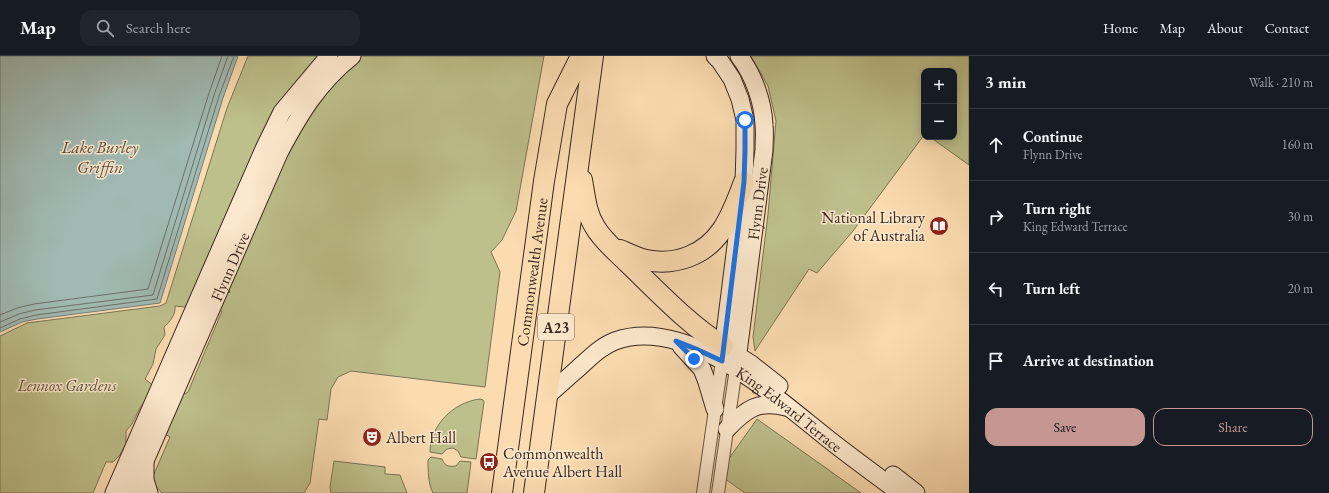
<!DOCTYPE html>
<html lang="en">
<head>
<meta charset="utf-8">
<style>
	:root { --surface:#171b24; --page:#20242c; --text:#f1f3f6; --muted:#9ea1a6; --line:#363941; --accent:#c59692 }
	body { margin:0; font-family:"EB Garamond",serif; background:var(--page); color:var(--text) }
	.controls { position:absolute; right:12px; top:12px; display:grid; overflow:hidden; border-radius:8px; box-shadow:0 2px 10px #0003 }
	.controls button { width:36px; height:36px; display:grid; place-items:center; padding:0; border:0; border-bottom:1px solid var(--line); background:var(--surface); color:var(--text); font:20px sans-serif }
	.stop { position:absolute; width:12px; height:12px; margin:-9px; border:3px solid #1a73e8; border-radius:50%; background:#fff }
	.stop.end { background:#1a73e8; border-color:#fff; box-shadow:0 1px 4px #0008 }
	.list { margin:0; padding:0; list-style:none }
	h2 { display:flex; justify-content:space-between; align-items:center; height:52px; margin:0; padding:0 16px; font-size:17px }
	h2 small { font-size:13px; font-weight:400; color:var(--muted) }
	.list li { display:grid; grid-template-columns:26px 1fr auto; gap:12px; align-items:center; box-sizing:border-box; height:72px; padding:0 16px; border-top:1px solid var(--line) }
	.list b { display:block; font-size:15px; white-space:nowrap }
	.list p { margin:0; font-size:13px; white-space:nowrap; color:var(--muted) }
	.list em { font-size:13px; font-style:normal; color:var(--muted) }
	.actions { display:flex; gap:8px; padding:12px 16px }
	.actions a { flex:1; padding:9px 0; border:1px solid var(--accent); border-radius:12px; text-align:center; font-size:14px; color:var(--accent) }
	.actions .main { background:var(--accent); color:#111 }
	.icon { flex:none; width:22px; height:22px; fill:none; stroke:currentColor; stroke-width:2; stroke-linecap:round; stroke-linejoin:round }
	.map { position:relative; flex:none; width:969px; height:437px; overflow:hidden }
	header { display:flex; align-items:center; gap:24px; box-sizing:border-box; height:56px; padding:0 20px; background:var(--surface); border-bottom:1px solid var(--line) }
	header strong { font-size:19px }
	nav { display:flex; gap:22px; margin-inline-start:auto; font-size:14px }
	.search { width:280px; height:36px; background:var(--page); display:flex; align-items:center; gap:10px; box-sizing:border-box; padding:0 14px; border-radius:12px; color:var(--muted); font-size:15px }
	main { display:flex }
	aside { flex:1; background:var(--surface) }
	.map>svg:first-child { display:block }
	.green { fill:#bec08c; stroke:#7b7455 }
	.water { fill:#a0bab3; stroke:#767f77 }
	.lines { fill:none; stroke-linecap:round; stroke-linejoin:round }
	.shore { stroke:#6c7068; stroke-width:1 }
	.minor-casing { stroke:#695443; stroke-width:14 }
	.secondary-casing { stroke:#38271e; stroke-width:19 }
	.trunk-casing { stroke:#38271e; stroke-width:22 }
	.minor { stroke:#fce8cc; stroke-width:12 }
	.secondary { stroke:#fce8cc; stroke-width:17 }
	.trunk { stroke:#fbdcb1; stroke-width:20 }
	.route { stroke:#1a73e8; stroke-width:5 }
	.labels { text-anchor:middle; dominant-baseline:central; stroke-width:3; stroke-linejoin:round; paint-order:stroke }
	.shield { fill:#fce8cc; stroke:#736152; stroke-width:1 }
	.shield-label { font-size:15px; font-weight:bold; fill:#38271e }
	.street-label { font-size:16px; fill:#38271e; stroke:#fce8cc }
	.poi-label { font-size:16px; fill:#38271e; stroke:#fce8cc; text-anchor:start }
	.park-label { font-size:16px; font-style:italic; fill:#5a4d3a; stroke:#fce8cc }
	.water-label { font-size:17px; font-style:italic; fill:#524c43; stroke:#fce8cc }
</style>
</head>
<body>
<header>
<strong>Map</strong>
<div class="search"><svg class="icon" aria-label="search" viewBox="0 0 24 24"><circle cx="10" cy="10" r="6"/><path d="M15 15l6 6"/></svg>Search here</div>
<nav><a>Home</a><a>Map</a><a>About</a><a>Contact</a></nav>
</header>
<main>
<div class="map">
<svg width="969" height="437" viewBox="0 0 969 437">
	<rect width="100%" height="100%" fill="#fbdcb1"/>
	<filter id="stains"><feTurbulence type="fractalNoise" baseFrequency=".005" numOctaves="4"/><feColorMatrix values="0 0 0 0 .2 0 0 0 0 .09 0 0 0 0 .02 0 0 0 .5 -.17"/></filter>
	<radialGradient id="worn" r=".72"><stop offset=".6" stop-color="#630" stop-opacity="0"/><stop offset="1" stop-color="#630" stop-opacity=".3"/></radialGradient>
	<g class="green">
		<path d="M248,0H544L516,155L502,184L491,196L500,216L485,331L351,315L338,321L331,333L327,364L319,363L310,427L304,437H162L151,425L170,381L165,378L181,340L188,336L222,255L175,250C176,258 170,266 164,271L165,279L156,293L153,308L145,323L154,330L151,341L141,350L132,368L126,375V389L119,400L113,406H106L93,437H0V280L27,267L160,250L166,247L227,52Z"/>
		<polygon points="751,0 969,0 969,109 930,81 954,81 954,15 924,15 924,79 853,175 817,217 809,213 755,295 753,281 768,158 776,65 768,30"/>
		<path d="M480,343L483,344L484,346L476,403L461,401L458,395L453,392L447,393L442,398L430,396C430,369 454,346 480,343Z"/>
		<polygon points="757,363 861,437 745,437 718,418"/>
		<path d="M431,401L442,403C445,410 448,411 456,410L460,405L471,406L467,437H433C428,427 428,415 428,404Z"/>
		<polygon points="334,405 385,411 385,418 400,419 407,437 331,437 330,431"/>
	</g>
	<polygon class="water" points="0,0 238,0 223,42 160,247 37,263 22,266 0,276"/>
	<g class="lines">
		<g class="shore">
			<polyline points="0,259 17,252 34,248 148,233 209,37 222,0"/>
			<polyline points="0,266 19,258 35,254 153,239 214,39 228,0"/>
			<polyline points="0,272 20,263 36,259 157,243 219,40 234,0"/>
		</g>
		<defs>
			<g id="minor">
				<polyline points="703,437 722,305"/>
				<polyline points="718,437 736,312"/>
			</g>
			<g id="secondary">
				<polyline points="715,0 720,5 732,23 740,43 745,64 745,94 744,126 722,301"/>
				<polyline points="681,290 702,313 707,326 715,353"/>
				<polyline points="729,294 751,308 779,330"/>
				<path id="s1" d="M736,312L764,94C764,85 765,77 764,69C763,45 753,18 739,0"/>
				<path id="s2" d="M547,340C556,332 565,324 574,316C587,305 599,291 615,285C687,259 775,341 827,382C851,401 876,419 900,437"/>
				<path d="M727,373C746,353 758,344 786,351"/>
				<polyline points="145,407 145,424 149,437"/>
				<polyline points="893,419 916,437"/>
				<polyline points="114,437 264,93 282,56 329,0"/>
				<path id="s3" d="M131,437L279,97C299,59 318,27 352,0"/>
			</g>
			<g id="trunk">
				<path d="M582,124C585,140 586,157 595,171C603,185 617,196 628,207C657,235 689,269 723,290"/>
				<path d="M620,194C629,198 637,202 646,204C676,210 705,199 722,174C732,159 738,142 744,126"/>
				<path id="s4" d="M502,437L544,125L557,48L581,0"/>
				<polyline points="534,437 593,0"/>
			</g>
		</defs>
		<use href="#minor" class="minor-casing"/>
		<use href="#secondary" class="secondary-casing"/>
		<use href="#trunk" class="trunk-casing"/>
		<use href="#minor" class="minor"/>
		<use href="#secondary" class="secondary"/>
		<use href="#trunk" class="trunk"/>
	</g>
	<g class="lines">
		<polyline class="route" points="694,303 676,285 696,293 722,305 744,126 745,94 745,64"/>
	</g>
	<defs>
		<symbol id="library-disc" viewBox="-11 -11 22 22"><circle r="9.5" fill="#8f2418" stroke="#fce8cc"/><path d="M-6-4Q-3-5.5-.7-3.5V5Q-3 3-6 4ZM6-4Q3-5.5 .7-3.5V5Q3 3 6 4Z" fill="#fff"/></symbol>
		<symbol id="theatre-disc" viewBox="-11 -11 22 22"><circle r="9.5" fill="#8f2418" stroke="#fce8cc"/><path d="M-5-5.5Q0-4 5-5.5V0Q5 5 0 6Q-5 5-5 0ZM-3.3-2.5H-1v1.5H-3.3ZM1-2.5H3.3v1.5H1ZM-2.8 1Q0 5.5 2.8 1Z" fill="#fff"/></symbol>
		<symbol id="bus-disc" viewBox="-11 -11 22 22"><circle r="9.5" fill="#8f2418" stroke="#fce8cc"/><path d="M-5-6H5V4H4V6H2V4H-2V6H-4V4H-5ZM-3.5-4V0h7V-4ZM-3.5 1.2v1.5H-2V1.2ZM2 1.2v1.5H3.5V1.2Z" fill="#fff"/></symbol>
	</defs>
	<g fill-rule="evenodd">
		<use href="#library-disc" x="928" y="159" width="22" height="22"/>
		<use href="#theatre-disc" x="361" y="370" width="22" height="22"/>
		<use href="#bus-disc" x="478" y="395" width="22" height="22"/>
	</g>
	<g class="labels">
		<rect class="shield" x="538" y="258" width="36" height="26" rx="3"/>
		<g class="shield-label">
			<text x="556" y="271">A23</text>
		</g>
		<g class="street-label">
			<text stroke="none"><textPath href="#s1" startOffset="166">Flynn Drive</textPath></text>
			<text stroke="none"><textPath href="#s3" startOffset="247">Flynn Drive</textPath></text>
			<text stroke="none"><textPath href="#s4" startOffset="223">Commonwealth Avenue</textPath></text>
			<text stroke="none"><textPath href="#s2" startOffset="283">King Edward Terrace</textPath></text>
		</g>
		<g class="poi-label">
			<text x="925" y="161" text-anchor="end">National Library<tspan x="925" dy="18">of Australia</tspan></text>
			<text x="386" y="381">Albert Hall</text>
			<text x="503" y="397">Commonwealth<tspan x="503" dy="18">Avenue Albert Hall</tspan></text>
		</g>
		<g class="park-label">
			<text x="67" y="329">Lennox Gardens</text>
		</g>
		<g class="water-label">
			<text x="100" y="91">Lake Burley<tspan x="100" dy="20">Griffin</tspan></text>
		</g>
	</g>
	<rect width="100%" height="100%" filter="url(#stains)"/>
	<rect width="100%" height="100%" fill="url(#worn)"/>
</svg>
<div class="controls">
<button>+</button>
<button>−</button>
</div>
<div class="stop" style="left:745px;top:64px"></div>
<div class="stop end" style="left:694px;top:303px"></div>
</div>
<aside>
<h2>3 min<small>Walk · 210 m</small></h2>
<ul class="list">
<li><svg class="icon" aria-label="ahead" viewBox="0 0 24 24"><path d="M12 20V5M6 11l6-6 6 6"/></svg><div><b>Continue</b><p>Flynn Drive</p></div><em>160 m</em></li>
<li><svg class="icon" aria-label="right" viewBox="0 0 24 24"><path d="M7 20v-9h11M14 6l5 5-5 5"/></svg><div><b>Turn right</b><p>King Edward Terrace</p></div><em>30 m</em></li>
<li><svg class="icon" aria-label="left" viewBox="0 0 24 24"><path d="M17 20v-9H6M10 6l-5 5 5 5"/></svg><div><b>Turn left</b></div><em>20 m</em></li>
<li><svg class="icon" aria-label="arrive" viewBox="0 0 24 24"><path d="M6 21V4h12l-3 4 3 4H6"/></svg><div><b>Arrive at destination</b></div></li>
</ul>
<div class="actions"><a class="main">Save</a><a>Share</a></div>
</aside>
</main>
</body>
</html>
